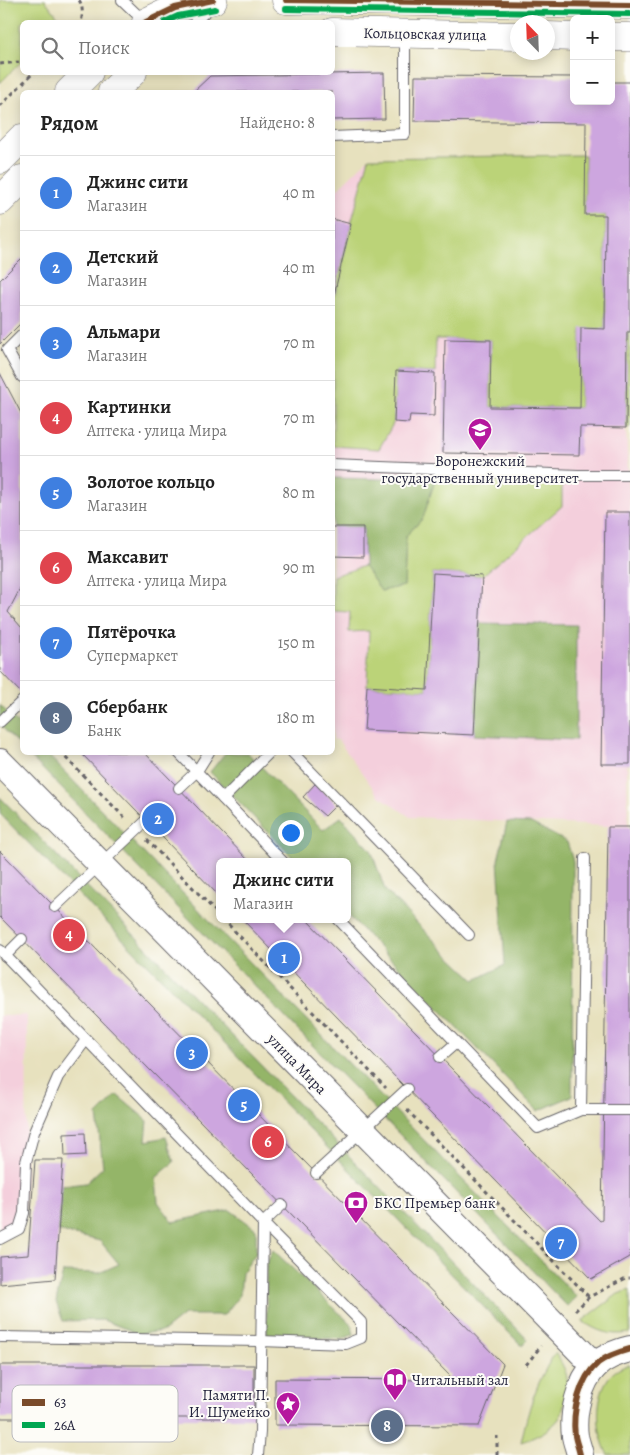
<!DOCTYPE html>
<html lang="ru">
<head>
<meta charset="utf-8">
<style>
	:root { --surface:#fff; --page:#f2f2f2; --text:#222; --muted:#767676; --line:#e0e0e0; --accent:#b45309 }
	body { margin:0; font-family:Alegreya,serif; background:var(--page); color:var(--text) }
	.controls { position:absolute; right:15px; top:15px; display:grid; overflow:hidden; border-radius:8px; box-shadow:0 2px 12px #0003 }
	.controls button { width:45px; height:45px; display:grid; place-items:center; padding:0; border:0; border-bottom:1px solid var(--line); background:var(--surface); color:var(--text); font:25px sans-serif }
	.compass { position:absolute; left:510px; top:15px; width:45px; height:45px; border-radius:50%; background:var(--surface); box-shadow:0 2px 12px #0003; rotate:337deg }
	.you { position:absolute; left:290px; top:832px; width:18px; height:18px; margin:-12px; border:4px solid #fff; border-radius:50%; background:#1a73e8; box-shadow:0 0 0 8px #1a73e833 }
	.badge { display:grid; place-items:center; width:32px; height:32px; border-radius:50%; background:var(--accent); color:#fff; font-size:16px; font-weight:700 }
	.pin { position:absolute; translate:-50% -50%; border:2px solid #fff; box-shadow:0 1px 5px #0006 }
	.popup { position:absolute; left:216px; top:858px; width:135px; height:65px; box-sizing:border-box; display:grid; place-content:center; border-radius:8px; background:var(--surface); filter:drop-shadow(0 1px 4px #0005); font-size:16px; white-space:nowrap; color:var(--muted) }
	.popup b { font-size:19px; color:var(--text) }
	.popup::after { content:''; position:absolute; left:50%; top:100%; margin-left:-10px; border:10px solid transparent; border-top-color:var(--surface) }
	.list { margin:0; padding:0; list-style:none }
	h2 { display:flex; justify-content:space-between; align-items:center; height:65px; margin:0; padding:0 20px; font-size:21px }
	h2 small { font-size:16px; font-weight:400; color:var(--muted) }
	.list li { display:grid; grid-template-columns:32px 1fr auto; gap:15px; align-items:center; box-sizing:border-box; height:75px; padding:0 20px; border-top:1px solid var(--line) }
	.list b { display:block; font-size:19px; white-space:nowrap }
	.list p { margin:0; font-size:16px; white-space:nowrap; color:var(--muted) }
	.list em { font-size:16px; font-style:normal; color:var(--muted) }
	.icon { flex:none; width:28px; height:28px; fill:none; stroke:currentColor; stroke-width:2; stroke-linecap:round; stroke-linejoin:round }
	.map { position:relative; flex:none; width:630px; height:1455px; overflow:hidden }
	.search { position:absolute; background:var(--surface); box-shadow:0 2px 12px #0003; left:20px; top:20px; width:315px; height:55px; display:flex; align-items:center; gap:12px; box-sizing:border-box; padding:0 18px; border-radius:8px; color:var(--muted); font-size:19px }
	.panel { position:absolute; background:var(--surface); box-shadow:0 2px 12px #0003; left:20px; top:90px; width:315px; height:665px; border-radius:8px }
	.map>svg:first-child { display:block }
	.built { fill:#f4cfdc }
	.green { fill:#bbd378; stroke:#6e7a5a }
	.forest { fill:#94b568; stroke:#5b6c52 }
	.building { fill:#cda6df }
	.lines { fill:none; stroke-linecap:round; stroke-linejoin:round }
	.service-casing { stroke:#676569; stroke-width:12 }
	.tertiary-casing { stroke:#676569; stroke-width:28 }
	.primary-casing { stroke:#676569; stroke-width:29 }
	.path { stroke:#676569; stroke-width:3; stroke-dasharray:4 4; stroke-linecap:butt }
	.service { stroke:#fff; stroke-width:10 }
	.tertiary { stroke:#fff; stroke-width:26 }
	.primary { stroke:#fff; stroke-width:28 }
	.bus-1-casing { stroke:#fdfcf7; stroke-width:10 }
	.bus-2-casing { stroke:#fdfcf7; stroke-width:10 }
	.bus-1 { stroke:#7a4b2a; stroke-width:6 }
	.bus-2 { stroke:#00a651; stroke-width:6 }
	.labels { text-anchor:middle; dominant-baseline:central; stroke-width:4; stroke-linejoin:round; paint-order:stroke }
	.street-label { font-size:15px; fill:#22223b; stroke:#fdfcf7 }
	.poi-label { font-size:15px; fill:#22223b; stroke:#fdfcf7; text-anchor:start }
	.key { fill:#fdfcf7; stroke:#bbbbbf; stroke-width:1 }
	.key-label { font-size:14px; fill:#22223b }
</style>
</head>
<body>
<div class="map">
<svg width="630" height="1455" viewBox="0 0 630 1455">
	<rect width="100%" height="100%" fill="#fdfcf7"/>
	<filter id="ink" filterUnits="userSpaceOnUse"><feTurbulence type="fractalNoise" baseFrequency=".02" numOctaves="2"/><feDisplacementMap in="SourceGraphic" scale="10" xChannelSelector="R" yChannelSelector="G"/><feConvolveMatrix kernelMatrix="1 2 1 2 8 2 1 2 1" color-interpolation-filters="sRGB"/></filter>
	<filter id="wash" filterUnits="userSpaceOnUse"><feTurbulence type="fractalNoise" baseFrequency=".0096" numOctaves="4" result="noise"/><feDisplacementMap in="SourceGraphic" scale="20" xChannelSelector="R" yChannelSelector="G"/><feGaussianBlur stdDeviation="1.12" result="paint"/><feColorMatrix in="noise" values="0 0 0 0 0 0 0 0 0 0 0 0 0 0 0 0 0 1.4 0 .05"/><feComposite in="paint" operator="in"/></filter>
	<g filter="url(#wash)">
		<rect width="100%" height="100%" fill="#e7e1be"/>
		<g class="built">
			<polygon points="586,115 630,332 626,427 630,512 630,764 627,765 628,827 410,817 378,795 338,740 333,739 332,194 369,158 584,155"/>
			<polygon points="27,1015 26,1162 24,1213 8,1235 0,1236 0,1016"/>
		</g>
		<g class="green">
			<polygon points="0,0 45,0 62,22 22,22 22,61 0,83"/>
			<polygon points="585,155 585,214 606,215 605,329 581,329 580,408 490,407 491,340 436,339 435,373 396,371 394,422 379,449 333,446 333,302 351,224 369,158"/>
			<polygon points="627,332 630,332 630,427 626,428"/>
			<polygon points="435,480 562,480 562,506 482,576 433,573 427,690 367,686 369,631 349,632 350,612 333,611 333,576 364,566 381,591 404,586 406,536 423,518"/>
			<path d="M630,1290V1333C609,1336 599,1332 582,1321L618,1294Z"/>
			<path d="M555,1353C568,1371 571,1384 564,1405C563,1410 561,1416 558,1420C549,1431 534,1438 521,1442C529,1407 536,1383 555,1353Z"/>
			<path d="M630,1364V1455H608C596,1433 594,1396 610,1376C615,1370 623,1367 630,1364Z"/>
		</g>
		<g class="forest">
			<polygon points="333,478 435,480 423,518 406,536 404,586 381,591 364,566 363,527 333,527"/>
			<polygon points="480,623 576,625 576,740 474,735"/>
			<polygon points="0,705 22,728 22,748 0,725"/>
			<polygon points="27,753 46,753 577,1297 567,1306"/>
			<polygon points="225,753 248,753 323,830 341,817 371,850 385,890 448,955 475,980 505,965 498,860 507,822 531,823 567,842 573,861 572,1096 538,1111 348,915 348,862 297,862 210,772"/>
			<polygon points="0,797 528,1340 522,1346 0,814"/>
			<polygon points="117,1095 148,1121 146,1141 166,1137 174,1162 156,1178 158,1202 173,1222 230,1210 256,1229 256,1253 242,1273 240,1295 224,1315 184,1315 164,1331 139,1334 103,1320 63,1321 56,1302 63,1272 99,1273 119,1264 100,1241 58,1231 61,1186 86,1183 103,1167 97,1115"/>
			<polygon points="273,1250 351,1324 354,1334 343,1339 267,1336 266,1265"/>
		</g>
		<g id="blocks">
			<g class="building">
				<polygon points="384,73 385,119 332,120 332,92 193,92 210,76"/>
				<polygon points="415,76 574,77 574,101 611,101 611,82 630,82 630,332 627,332 626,428 580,427 579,455 443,453 445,339 491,340 490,407 580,408 581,328 605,329 606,215 585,215 586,123 414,121"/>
				<polygon points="332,219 351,224 333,299 332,299"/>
				<polygon points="22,258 22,322 0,344 0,280"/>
				<polygon points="396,371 435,373 434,416 410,415 409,423 394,422"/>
				<polygon points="0,373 22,415 22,585 8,612 22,628 22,694 0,671"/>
				<polygon points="605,512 630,512 630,764 601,764"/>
				<polygon points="332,527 363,527 363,557 332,556"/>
				<polygon points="433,573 482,576 474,735 364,730 367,686 427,690"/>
				<polygon points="80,752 144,752 250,862 220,862 220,897"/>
				<polygon points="315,784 337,804 325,816 303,797"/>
				<polygon points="608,827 630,827 630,1257 591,1279 242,919 306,919 600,1221 602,1220"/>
				<polygon points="0,851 503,1364 479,1426 275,1425 275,1379 447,1380 450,1376 0,917"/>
				<polygon points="85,1133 86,1155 65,1156 64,1134"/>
				<polygon points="35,1160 63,1160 55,1279 0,1284 0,1257 28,1255"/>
				<rect x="0" y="1365" width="254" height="53"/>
			</g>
		</g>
	</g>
	<g filter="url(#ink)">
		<use href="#blocks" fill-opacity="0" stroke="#676569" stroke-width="1"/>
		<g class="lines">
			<defs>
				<g id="service">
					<polyline points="122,0 145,22"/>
					<polyline points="195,22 210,7"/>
					<polyline points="332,137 405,134 405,35"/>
					<polyline points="22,335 7,350 22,377"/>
					<polyline points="332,465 578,475 630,475"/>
					<polyline points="0,722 22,701"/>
					<polyline points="178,752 283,862"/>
					<polyline points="292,752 469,935"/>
					<polyline points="179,788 197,771 209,752"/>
					<polyline points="223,799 270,752"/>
					<polyline points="585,858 581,1110 630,1110"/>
					<polyline points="55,907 146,821"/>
					<polyline points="338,919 538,1128 581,1110"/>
					<polyline points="0,950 263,1223 361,1322 361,1338 346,1344 260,1341 0,1337"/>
					<polyline points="5,956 22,939"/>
					<polyline points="440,1057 456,1043"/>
					<polyline points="316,1173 407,1089"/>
					<polyline points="0,1239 19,1229 24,1213 26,1162 34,1132 58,1077 86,1040"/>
					<polyline points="258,1455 260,1432 263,1223 282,1205"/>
				</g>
				<g id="tertiary">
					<polyline points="0,762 595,1366"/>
					<path d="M580,1455C579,1449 576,1442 575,1436C572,1414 579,1382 595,1366C604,1357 618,1352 630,1349"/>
				</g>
				<g id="primary">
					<polyline points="286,0 630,5"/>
					<polyline points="146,22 175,8 213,0"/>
					<polyline points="332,32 518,36"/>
					<polyline points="548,36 574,37"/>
					<polyline points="611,37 630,37"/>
					<polyline points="69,92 89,72"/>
					<polyline points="112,92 133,72"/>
					<polyline points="0,160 22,138"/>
					<polyline points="0,201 22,179"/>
				</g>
			</defs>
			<use href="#service" class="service-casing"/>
			<use href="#tertiary" class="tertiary-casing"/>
			<use href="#primary" class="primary-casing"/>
			<g class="path">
				<path d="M79,0C83,6 83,15 81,22"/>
				<polyline points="0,64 19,62"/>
				<polyline points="0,106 34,72"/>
				<polyline points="60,752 127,820"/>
				<polyline points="147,840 220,916"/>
				<polyline points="223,919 386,1088"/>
				<polyline points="407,1110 589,1297"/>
				<polyline points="575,1311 589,1297 626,1278 630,1278"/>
				<polyline points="526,1365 541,1346"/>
				<polyline points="497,1455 497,1436"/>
			</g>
			<use href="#service" class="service"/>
			<use href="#tertiary" class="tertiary"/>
			<use href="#primary" class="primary"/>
			<defs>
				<g id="bus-1">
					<polyline points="286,0 630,5"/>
					<polyline points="146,22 175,8 213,0"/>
					<path d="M580,1455C579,1449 576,1442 575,1436C572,1412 579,1379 598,1363C607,1356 619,1352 630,1349"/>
				</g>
				<g id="bus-2">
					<polyline points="286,9 630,14"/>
					<polyline points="165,22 178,16 215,9"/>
				</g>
			</defs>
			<use href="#bus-1" class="bus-1-casing"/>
			<use href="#bus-2" class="bus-2-casing"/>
			<use href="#bus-1" class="bus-1"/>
			<use href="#bus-2" class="bus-2"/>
		</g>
	</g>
	<defs>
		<symbol id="university-pin" viewBox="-11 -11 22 30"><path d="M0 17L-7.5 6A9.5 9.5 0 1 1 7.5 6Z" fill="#b5179e" stroke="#fdfcf7"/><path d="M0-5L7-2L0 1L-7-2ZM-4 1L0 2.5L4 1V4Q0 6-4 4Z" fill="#fff"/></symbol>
		<symbol id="bank-pin" viewBox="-11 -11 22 30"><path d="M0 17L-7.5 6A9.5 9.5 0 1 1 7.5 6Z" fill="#b5179e" stroke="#fdfcf7"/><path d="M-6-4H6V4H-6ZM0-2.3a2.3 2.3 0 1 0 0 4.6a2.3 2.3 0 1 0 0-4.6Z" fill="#fff"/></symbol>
		<symbol id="library-pin" viewBox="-11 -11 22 30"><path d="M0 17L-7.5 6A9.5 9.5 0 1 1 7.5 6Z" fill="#b5179e" stroke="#fdfcf7"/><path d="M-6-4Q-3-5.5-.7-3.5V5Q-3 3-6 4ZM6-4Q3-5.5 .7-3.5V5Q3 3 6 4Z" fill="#fff"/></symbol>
		<symbol id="sight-pin" viewBox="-11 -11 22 30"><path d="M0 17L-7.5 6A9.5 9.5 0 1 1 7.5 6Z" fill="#b5179e" stroke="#fdfcf7"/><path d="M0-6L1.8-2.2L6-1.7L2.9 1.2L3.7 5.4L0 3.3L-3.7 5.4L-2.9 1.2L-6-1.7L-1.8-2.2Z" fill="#fff"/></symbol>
	</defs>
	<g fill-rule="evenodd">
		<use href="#university-pin" x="466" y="416" width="28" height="38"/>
		<use href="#bank-pin" x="342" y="1189" width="28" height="38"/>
		<use href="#library-pin" x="381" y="1366" width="28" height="38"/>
		<use href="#sight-pin" x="274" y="1390" width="28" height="38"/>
	</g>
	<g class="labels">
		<g class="street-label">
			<text transform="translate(425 34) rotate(1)">Кольцовская улица</text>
			<text transform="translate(297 1064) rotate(46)">улица Мира</text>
		</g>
		<g class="poi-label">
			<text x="480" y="461" text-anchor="middle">Воронежский<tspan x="480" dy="17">государственный университет</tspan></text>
			<text x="374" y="1203">БКС Премьер банк</text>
			<text x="412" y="1380">Читальный зал</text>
			<text x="270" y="1395" text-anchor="end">Памяти П.<tspan x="270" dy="17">И. Шумейко</tspan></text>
		</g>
	</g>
	<rect x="12" y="1385" width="166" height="57" rx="8" class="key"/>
	<rect x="22" y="1399" width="23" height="7" fill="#7a4b2a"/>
	<rect x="22" y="1422" width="23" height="6" fill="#00a651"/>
	<g class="key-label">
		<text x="54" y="1407">63</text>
		<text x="54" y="1430">26А</text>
	</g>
</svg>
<div class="controls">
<button>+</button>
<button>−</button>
</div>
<svg class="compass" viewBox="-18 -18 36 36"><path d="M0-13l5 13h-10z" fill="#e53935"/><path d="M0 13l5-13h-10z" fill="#767676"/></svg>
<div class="you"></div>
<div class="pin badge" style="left:284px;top:958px;background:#3f7fe0">1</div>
<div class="popup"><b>Джинс сити</b>Магазин</div>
<div class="pin badge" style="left:158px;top:819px;background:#3f7fe0">2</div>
<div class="pin badge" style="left:192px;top:1053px;background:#3f7fe0">3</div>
<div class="pin badge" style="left:69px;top:935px;background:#e0444e">4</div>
<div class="pin badge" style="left:244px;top:1105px;background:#3f7fe0">5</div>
<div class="pin badge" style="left:268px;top:1142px;background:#e0444e">6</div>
<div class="pin badge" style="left:561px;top:1243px;background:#3f7fe0">7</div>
<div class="pin badge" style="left:387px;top:1426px;background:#5c6f8a">8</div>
<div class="search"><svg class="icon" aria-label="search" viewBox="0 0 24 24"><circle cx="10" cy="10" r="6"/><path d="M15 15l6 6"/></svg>Поиск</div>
<section class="panel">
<h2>Рядом<small>Найдено: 8</small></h2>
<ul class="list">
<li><span class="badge" style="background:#3f7fe0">1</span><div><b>Джинс сити</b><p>Магазин</p></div><em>40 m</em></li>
<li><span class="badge" style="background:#3f7fe0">2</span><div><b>Детский</b><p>Магазин</p></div><em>40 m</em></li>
<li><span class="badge" style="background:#3f7fe0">3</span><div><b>Альмари</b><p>Магазин</p></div><em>70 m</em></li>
<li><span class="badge" style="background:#e0444e">4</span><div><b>Картинки</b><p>Аптека · улица Мира</p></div><em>70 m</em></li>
<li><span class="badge" style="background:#3f7fe0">5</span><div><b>Золотое кольцо</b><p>Магазин</p></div><em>80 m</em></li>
<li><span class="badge" style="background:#e0444e">6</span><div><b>Максавит</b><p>Аптека · улица Мира</p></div><em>90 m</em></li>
<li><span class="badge" style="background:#3f7fe0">7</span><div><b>Пятёрочка</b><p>Супермаркет</p></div><em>150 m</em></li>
<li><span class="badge" style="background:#5c6f8a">8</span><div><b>Сбербанк</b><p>Банк</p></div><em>180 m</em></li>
</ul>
</section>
</div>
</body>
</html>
